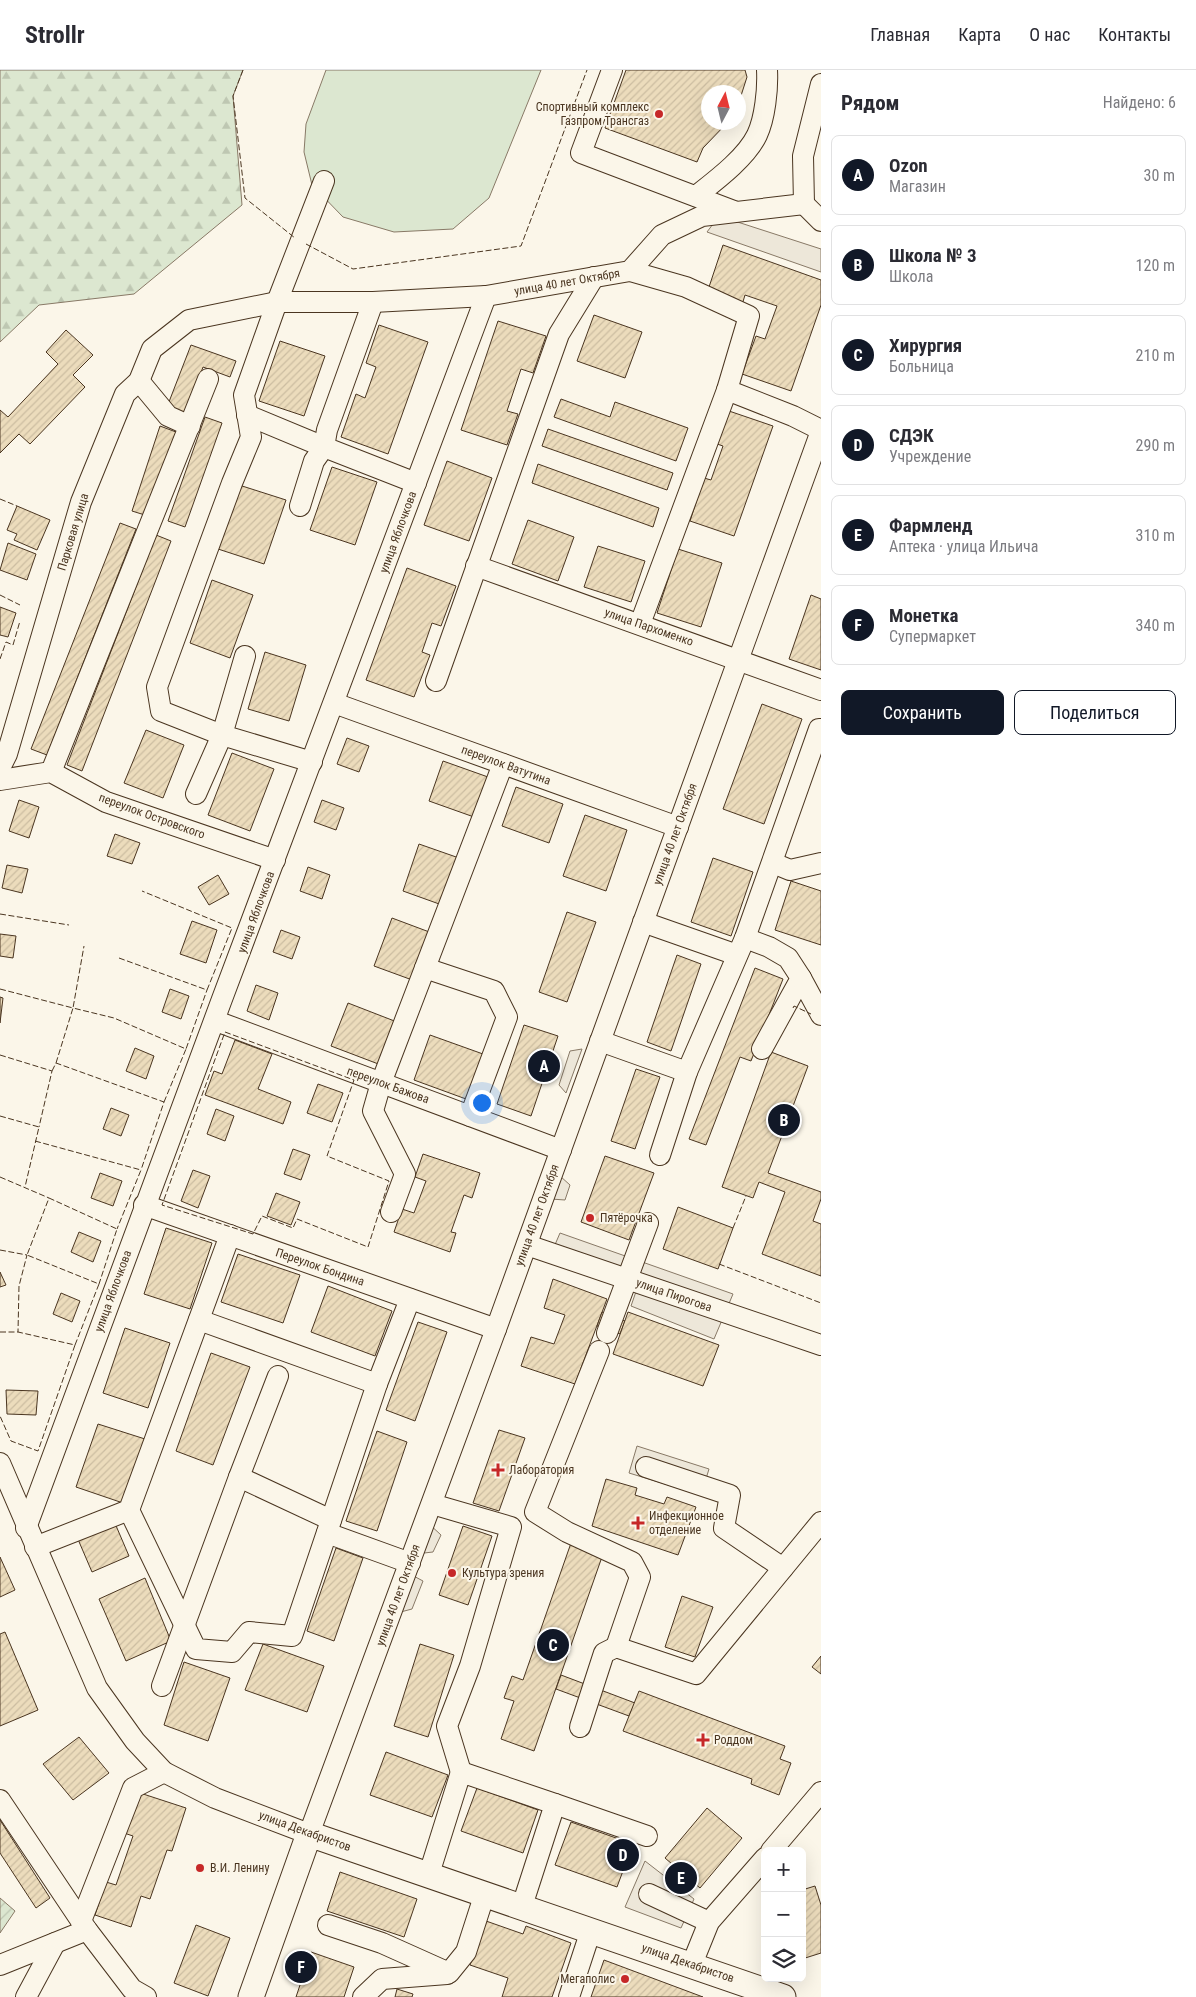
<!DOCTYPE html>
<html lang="ru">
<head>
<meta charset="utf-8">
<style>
	:root { --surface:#fff; --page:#f7f7f7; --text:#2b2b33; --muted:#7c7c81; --line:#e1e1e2; --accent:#111827 }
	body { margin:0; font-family:"Roboto Condensed",sans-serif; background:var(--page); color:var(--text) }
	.controls { position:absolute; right:15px; bottom:15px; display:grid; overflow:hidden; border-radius:8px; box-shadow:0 5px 20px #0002 }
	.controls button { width:45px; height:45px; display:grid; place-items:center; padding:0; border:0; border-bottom:1px solid var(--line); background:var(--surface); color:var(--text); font:25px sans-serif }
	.compass { position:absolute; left:701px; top:15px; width:45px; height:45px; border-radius:50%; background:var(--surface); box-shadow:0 5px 20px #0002; rotate:7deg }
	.you { position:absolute; left:481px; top:1032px; width:18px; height:18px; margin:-12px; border:4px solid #fff; border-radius:50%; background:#1a73e8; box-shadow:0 0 0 8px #1a73e833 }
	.badge { display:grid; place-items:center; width:32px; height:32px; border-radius:50%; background:var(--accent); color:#fff; font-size:16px; font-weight:700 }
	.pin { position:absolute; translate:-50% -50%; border:2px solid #fff; box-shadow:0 1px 5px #0006 }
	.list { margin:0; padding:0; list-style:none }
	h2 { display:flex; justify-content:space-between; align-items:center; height:65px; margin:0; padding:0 20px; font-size:21px }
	h2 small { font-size:16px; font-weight:400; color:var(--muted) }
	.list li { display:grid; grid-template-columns:32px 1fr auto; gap:15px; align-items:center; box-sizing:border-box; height:80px; margin:0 10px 10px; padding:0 10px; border:1px solid var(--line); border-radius:8px }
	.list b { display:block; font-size:19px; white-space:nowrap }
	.list p { margin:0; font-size:16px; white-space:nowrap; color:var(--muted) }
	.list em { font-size:16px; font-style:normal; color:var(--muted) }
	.actions { display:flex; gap:10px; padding:15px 20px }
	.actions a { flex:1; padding:11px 0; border:1px solid var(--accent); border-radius:8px; text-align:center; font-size:18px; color:var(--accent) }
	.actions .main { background:var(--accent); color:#fff }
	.icon { flex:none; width:28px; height:28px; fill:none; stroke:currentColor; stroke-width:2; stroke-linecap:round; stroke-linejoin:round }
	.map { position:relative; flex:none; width:821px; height:1927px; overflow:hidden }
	header { display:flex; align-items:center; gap:30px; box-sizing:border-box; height:70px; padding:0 25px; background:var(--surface); border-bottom:1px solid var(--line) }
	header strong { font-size:24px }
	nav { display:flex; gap:28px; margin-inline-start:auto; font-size:18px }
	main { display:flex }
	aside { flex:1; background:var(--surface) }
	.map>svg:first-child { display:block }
	.grass { fill:#dce7d0; stroke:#887966 }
	.forest { fill:url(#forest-firs); stroke:#887966 }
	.garden { fill:url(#garden-furrows); stroke:#887966 }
	.parking { fill:#ede7d9; stroke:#887966 }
	.building { fill:url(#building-hatch); stroke:#4a3520 }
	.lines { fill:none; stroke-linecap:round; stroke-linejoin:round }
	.minor-casing { stroke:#4a3520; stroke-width:22 }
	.major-casing { stroke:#4a3520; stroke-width:27 }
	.minor { stroke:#fbf6e9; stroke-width:20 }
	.major { stroke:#fbf6e9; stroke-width:25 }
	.fence { stroke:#4a3520; stroke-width:1; stroke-dasharray:6 2.5; stroke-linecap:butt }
	.poi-dot { fill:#c62828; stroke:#fbf6e9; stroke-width:2 }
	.labels { text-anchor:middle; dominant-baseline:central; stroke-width:4; stroke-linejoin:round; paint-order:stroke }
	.poi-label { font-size:12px; fill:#4a3520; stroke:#fbf6e9; text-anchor:start }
	.street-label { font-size:12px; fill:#4a3520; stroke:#fbf6e9 }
</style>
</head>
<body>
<header>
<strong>Strollr</strong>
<nav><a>Главная</a><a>Карта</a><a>О нас</a><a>Контакты</a></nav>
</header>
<main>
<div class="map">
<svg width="821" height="1927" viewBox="0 0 821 1927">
	<defs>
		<pattern id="forest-firs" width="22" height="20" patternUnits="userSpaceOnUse" patternTransform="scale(1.25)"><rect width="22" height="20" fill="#dce7d0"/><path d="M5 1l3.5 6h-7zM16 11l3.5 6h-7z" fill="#bec7b2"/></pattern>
		<pattern id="garden-furrows" width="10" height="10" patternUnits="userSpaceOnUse" patternTransform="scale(1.25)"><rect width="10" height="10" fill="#dce7d0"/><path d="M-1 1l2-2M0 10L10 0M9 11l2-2" fill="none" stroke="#bec7b2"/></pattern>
		<pattern id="building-hatch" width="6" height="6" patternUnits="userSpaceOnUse" patternTransform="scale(1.25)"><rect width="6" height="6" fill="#ecdcbc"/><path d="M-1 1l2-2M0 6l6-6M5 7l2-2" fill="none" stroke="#ccbda1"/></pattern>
	</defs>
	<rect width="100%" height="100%" fill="#fbf6e9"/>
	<polygon class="grass" points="326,0 541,0 489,128 453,159 394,162 343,147 312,115 304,82 306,54"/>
	<polygon class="forest" points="0,0 243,0 233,26 242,135 134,224 39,235 0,272"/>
	<polygon class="garden" points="0,1828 15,1841 0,1863"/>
	<g class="parking">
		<polygon points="719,146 821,179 821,202 707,162"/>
		<polygon points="582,979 566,1023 559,1015 570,981"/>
		<polygon points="560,1106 570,1115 565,1130 551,1129"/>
		<polygon points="560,1163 733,1224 714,1269 631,1236 640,1210 554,1177"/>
		<polygon points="637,1376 709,1399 701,1425 629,1403"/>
		<polygon points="427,1452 441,1465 433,1482 415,1484"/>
		<polygon points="408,1503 423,1511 412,1539 393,1544"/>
		<polygon points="645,1791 694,1829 681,1858 625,1837"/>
	</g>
	<g class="building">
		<polygon points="626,0 745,0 747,7 738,35 738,22 708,22 708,52 728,52 703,78 697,92 605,58"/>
		<polygon points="723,175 821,210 821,235 791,321 742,304 756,266 765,269 777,236 745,225 742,235 707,223"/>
		<polygon points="594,245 642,262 625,308 577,291"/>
		<polygon points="498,251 546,266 533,303 521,299 507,341 518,344 507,375 461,360"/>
		<polygon points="379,255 428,272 388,384 341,367 356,324 365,328 376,297 366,293"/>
		<polygon points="66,260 93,285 73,305 85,317 30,374 19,364 0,383 0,340 8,347 58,294 46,282"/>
		<polygon points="280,271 325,286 304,346 259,331"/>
		<polygon points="191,275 236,291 230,307 203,297 186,344 167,337"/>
		<polygon points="561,329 610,347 615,332 688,358 676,391 554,347"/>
		<polygon points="729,341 773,356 734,466 690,451 704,408 711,410 723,376 717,374"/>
		<polygon points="205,347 222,353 185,457 168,451"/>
		<polygon points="160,356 176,362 148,446 132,441"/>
		<polygon points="548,359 673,403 667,420 542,376"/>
		<polygon points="447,391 492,408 469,471 424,455"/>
		<polygon points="538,394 659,438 653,457 532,413"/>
		<polygon points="332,397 377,412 355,475 310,460"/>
		<polygon points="239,415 286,430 264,494 218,479"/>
		<polygon points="17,436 50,450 37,480 14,470 17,464 7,460"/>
		<polygon points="528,450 574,467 558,511 512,494"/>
		<polygon points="120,453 136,459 47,685 31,679"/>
		<polygon points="156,465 171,471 82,701 67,695"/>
		<polygon points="8,473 36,484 27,510 0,500"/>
		<polygon points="598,476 645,491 631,532 584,517"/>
		<polygon points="678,479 722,493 701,557 657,543"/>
		<polygon points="407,498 456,516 441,556 432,553 422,582 430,585 414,627 366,610"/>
		<polygon points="212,510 253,525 230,588 190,573"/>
		<polygon points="811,525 821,529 821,600 789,589"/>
		<polygon points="0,537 16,543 8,567 0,565"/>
		<polygon points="265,582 306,595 289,651 248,639"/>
		<polygon points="762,634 802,649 764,754 723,739"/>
		<polygon points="146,660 184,675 163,728 124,713"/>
		<polygon points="347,668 369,676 359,702 337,694"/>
		<polygon points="232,683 274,699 250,761 208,745"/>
		<polygon points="443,691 488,707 474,747 429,731"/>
		<polygon points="516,717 563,734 549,773 502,756"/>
		<polygon points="19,730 39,737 29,768 9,761"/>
		<polygon points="322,730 344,738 336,760 314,752"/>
		<polygon points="585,745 627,760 606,821 563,806"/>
		<polygon points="115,764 140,773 132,794 107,786"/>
		<polygon points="419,774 459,788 442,835 403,821"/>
		<polygon points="713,788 753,802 731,866 691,852"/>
		<polygon points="7,795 28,799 22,823 2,818"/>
		<polygon points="308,797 330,805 322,829 300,821"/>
		<polygon points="218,805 229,824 209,835 198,817"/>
		<polygon points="791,811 821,821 821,875 775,860"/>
		<polygon points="567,842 596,852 567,932 539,922"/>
		<polygon points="392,848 432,863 415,911 374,896"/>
		<polygon points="192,851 217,860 206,893 180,884"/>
		<polygon points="281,860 300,867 292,889 273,882"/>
		<polygon points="0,864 16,866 13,888 0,886"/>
		<polygon points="677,885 701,894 671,981 647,972"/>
		<polygon points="755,898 783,909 751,991 740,987 706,1075 689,1069"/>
		<polygon points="256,915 278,923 269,950 247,941"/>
		<polygon points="170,919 189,926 181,949 162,942"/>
		<polygon points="0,927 3,928 0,953"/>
		<polygon points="348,933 397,952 381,995 331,976"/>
		<polygon points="524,955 558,966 531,1046 497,1034"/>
		<polygon points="430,965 483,984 466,1029 414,1010"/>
		<polygon points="235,970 272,984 258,1019 291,1032 283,1054 205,1025 214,1001 222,1004"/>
		<polygon points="135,978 154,986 146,1009 126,1001"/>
		<polygon points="771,982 808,996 768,1103 821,1122 821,1129 813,1151 821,1154 821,1206 762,1184 785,1122 759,1112 753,1128 722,1117"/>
		<polygon points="636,999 660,1007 635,1079 611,1071"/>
		<polygon points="318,1014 343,1023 332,1052 307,1043"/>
		<polygon points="111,1038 129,1045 121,1066 103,1059"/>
		<polygon points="216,1039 234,1046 225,1071 207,1064"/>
		<polygon points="293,1079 310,1085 301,1110 284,1104"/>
		<polygon points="423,1084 480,1103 472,1128 464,1125 451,1162 456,1163 450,1182 394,1162 402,1139 414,1143 426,1111 415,1107"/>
		<polygon points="605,1086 654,1103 629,1170 581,1152"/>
		<polygon points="193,1100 210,1106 198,1138 181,1131"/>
		<polygon points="100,1103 122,1111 113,1136 91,1128"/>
		<polygon points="276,1123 300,1132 291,1155 267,1146"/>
		<polygon points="678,1137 733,1158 718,1199 663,1179"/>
		<polygon points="166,1158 212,1173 190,1239 144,1224"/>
		<polygon points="79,1162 101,1171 93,1192 71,1182"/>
		<polygon points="238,1184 300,1205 283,1253 221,1232"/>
		<polygon points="0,1202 6,1215 0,1217"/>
		<polygon points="553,1209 607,1229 575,1314 521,1296 531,1267 554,1274 565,1245 544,1238"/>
		<polygon points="328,1216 392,1241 375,1286 311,1262"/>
		<polygon points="61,1223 80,1231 72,1252 53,1244"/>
		<polygon points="602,1242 625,1251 620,1264 597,1256"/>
		<polygon points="628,1242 719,1275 703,1316 613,1284"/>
		<polygon points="418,1252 447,1262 415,1351 386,1340"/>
		<polygon points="125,1258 170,1273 148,1338 103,1323"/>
		<polygon points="211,1283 250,1297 213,1395 176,1381"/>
		<polygon points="6,1320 38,1321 36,1345 7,1344"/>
		<polygon points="98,1354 145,1369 123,1433 76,1417"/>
		<polygon points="499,1360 525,1368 499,1441 473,1433"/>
		<polygon points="377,1361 407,1372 377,1461 346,1451"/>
		<polygon points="606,1409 637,1418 635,1425 664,1434 667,1427 696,1437 678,1485 592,1456"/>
		<polygon points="114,1451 129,1486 92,1502 77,1467"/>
		<polygon points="463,1456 492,1466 468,1535 439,1525"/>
		<polygon points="571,1473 603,1484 534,1681 501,1669 514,1631 504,1628 512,1606 523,1610"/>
		<polygon points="336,1478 363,1488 334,1571 307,1561"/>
		<polygon points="0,1487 15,1520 0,1527"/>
		<polygon points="145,1508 171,1571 126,1591 99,1529"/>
		<polygon points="682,1526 713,1537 695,1587 665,1577"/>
		<polygon points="5,1562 38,1640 0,1656 0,1564"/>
		<polygon points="263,1574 324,1596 307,1642 245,1620"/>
		<polygon points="420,1574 454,1585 428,1667 394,1656"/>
		<polygon points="821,1586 821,1604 812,1597"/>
		<polygon points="184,1592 230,1608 208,1671 164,1655"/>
		<polygon points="561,1605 635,1633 629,1646 556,1619"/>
		<polygon points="639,1621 785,1676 780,1689 791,1693 779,1725 751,1714 752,1709 623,1661"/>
		<polygon points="79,1667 109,1703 73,1730 43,1694"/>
		<polygon points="386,1682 448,1705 432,1747 370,1725"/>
		<polygon points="477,1718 538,1740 523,1783 461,1761"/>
		<polygon points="134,1721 186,1738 172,1781 167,1780 150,1829 141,1826 131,1857 95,1845 106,1812 116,1815 133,1766 121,1762"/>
		<polygon points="707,1738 742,1768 700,1818 665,1788"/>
		<polygon points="0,1750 50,1828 36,1838 0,1783"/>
		<polygon points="571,1752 633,1774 617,1817 555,1795"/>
		<polygon points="340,1802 417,1829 404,1867 327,1841"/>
		<polygon points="815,1816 821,1835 821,1883 802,1889 802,1820"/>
		<polygon points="486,1851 523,1864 526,1856 571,1873 552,1927 502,1927 508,1908 470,1895"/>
		<polygon points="196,1855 230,1868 208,1926 174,1913"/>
		<polygon points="311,1882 354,1897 344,1927 296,1927"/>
		<polygon points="604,1890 703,1927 591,1927"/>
		<polygon points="397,1919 413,1924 412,1927 395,1927"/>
	</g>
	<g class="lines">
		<defs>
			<g id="minor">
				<polyline points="612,0 581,83 734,141"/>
				<path d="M696,126C715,111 746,88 757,65C765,48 768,19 767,0"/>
				<polyline points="804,134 803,86 821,14"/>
				<polyline points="804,134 821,151"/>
				<polyline points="630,201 686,217 749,246 727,320 793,346 821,360"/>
				<polyline points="373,232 327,360 324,377 416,413"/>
				<polyline points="139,311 168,346 190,356"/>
				<polyline points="247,345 324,377 314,391 300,436"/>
				<polyline points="476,496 821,620"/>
				<polyline points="640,554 727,320"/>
				<polyline points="436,611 559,264 594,207"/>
				<polyline points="334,633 678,757"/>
				<polyline points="312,692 222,665 161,641 157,617 232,413 251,367 244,325 277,232 324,111"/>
				<polyline points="0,698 7,684 81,432 125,324 139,311 152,279 189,250 277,232 373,232 486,226 630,201 662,165 702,146 804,134"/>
				<polyline points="51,702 208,309"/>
				<polyline points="0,710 51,702 106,732 275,790"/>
				<polyline points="196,724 222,665 245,586"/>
				<polyline points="773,793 790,800 821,793"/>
				<polyline points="643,852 737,885"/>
				<polyline points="745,868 769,877 788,888 801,908 762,979"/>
				<polyline points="425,898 494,921 507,947 470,1046"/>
				<polyline points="801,908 821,945"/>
				<polyline points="216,951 561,1080"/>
				<polyline points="600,971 687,1002 660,1085"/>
				<polyline points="687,1002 745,868 819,659 821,659"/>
				<polyline points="144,1135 496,1259"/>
				<polyline points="391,1142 405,1104 373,1041 381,1013 503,694"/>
				<polyline points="527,1175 821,1275"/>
				<polyline points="199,1250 377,1314 410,1229"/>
				<polyline points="607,1263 648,1153"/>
				<polyline points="599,1281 535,1442 567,1462 632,1492 640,1507 616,1577 696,1604 821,1452"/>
				<polyline points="278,1306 239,1407 331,1450"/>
				<polyline points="0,1393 97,1618 135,1671 164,1702 215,1728 309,1764 496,1259 821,361"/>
				<polyline points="646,1397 730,1425 724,1458 783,1498"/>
				<polyline points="432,1434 511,1457 470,1596 447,1656 461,1702"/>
				<polyline points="129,1440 196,1579 232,1582 249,1562 292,1566 377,1314"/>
				<path d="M26,1458C176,1046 333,637 486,226"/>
				<polyline points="327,1463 410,1493"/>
				<polyline points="35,1477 129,1440 230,1165"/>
				<polyline points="162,1616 239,1407"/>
				<polyline points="580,1657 604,1583 616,1577"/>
				<polyline points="0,1730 87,1860 132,1919 146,1927"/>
				<polyline points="555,1734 647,1766"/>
				<polyline points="771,1781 821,1722"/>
				<polyline points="429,1804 461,1702 555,1734 522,1836"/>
				<polyline points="649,1824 709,1852"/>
				<polyline points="81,1851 133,1718 164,1702"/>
				<polyline points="328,1855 382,1873 449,1903 466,1882 485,1823"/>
				<polyline points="692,1894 709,1852 765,1788"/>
				<polyline points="0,1895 87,1860"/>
				<polyline points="26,1927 55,1873"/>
				<polyline points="363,1927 382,1909 447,1904"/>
				<polyline points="569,1927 591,1860"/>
			</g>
			<polyline id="major" points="251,1927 309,1764 783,1927"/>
		</defs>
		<use href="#minor" class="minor-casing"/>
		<use href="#major" class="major-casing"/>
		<use href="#minor" class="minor"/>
		<use href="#major" class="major"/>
		<g class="fence">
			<polyline points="243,0 233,26 245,128 295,168"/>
			<polyline points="306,174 353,199 521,176 587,0"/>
			<polyline points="0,429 17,436"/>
			<polyline points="0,525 20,535"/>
			<polyline points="0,589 6,572 13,575 20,551"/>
			<polyline points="0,844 69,855"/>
			<polyline points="119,888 207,920 232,858 142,821"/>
			<polyline points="0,919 73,938 84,876"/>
			<polyline points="793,938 794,936 811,944"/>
			<polygon points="225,962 354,1010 327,1086 389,1111 368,1177 297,1149 293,1158 262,1146 253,1164 162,1135"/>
			<polyline points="0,985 52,1001 39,1057"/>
			<polyline points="56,993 73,938 114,948 186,979 207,920"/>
			<polyline points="52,1001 56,993 164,1032 141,1100"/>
			<polyline points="164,1032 186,979"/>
			<polyline points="0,1046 39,1057 25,1117"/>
			<polyline points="35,1071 141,1100 117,1159"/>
			<polyline points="0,1107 49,1128"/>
			<polyline points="733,1158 746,1126"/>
			<polyline points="0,1180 27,1185 19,1216 18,1262"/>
			<polyline points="719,1194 821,1233"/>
			<polyline points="0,1262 18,1262 75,1275 38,1381 11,1371 0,1346"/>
			<polyline points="75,1275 99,1214 27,1185 49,1128 117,1159 99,1214"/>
		</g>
	</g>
	<g class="poi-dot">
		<circle cx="659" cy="44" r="5"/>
		<circle cx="590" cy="1148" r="5"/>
		<path d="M495.5 1392.5h5v5h5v5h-5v5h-5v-5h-5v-5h5z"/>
		<path d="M635.5 1445.5h5v5h5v5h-5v5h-5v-5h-5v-5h5z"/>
		<circle cx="452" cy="1503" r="5"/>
		<path d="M700.5 1662.5h5v5h5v5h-5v5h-5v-5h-5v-5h5z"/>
		<circle cx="200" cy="1798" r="5"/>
		<circle cx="625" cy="1909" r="5"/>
	</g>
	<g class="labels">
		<g class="poi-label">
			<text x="649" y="37" text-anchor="end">Спортивный комплекс<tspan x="649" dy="14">Газпром Трансгаз</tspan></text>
			<text x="600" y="1148">Пятёрочка</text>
			<text x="509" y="1400">Лаборатория</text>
			<text x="649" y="1446">Инфекционное<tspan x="649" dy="14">отделение</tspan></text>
			<text x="462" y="1503">Культура зрения</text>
			<text x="714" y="1670">Роддом</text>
			<text x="210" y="1798">В.И. Ленину</text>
			<text x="615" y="1909" text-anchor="end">Мегаполис</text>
		</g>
		<g class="street-label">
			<text transform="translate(567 212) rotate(-10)">улица 40 лет Октября</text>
			<text transform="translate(73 462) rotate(-73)">Парковая улица</text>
			<text transform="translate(398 462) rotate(-70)">улица Яблочкова</text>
			<text transform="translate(649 557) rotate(19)">улица Пархоменко</text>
			<text transform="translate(506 695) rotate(20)">переулок Ватутина</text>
			<text transform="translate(152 746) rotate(20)">переулок Островского</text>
			<text transform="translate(675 764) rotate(-70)">улица 40 лет Октября</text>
			<text transform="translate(256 842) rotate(-70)">улица Яблочкова</text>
			<text transform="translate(388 1015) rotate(20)">переулок Бажова</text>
			<text transform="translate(537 1145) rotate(-70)">улица 40 лет Октября</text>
			<text transform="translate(320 1197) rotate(19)">Переулок Бондина</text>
			<text transform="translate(113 1221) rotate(-70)">улица Яблочкова</text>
			<text transform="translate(674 1225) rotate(19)">улица Пирогова</text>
			<text transform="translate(398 1525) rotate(-70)">улица 40 лет Октября</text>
			<text transform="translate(305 1761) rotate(20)">улица Декабристов</text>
			<text transform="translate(688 1893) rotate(19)">улица Декабристов</text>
		</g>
	</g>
</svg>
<div class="controls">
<button>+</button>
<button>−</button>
<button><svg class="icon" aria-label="layers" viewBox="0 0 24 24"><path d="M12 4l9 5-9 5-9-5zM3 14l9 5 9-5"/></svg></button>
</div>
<svg class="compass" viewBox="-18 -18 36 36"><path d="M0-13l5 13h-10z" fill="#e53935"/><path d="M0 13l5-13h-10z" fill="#7c7c81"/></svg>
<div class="you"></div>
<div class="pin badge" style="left:544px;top:996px">A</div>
<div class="pin badge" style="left:784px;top:1050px">B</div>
<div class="pin badge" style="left:553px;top:1575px">C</div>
<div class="pin badge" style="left:623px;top:1785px">D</div>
<div class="pin badge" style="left:681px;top:1808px">E</div>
<div class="pin badge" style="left:301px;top:1897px">F</div>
</div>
<aside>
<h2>Рядом<small>Найдено: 6</small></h2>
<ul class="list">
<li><span class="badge">A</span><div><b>Ozon</b><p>Магазин</p></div><em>30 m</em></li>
<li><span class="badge">B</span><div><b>Школа № 3</b><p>Школа</p></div><em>120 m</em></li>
<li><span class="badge">C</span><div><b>Хирургия</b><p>Больница</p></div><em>210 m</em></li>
<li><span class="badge">D</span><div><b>СДЭК</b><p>Учреждение</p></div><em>290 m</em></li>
<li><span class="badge">E</span><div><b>Фармленд</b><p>Аптека · улица Ильича</p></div><em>310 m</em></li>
<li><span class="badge">F</span><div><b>Монетка</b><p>Супермаркет</p></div><em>340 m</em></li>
</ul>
<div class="actions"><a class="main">Сохранить</a><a>Поделиться</a></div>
</aside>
</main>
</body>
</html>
